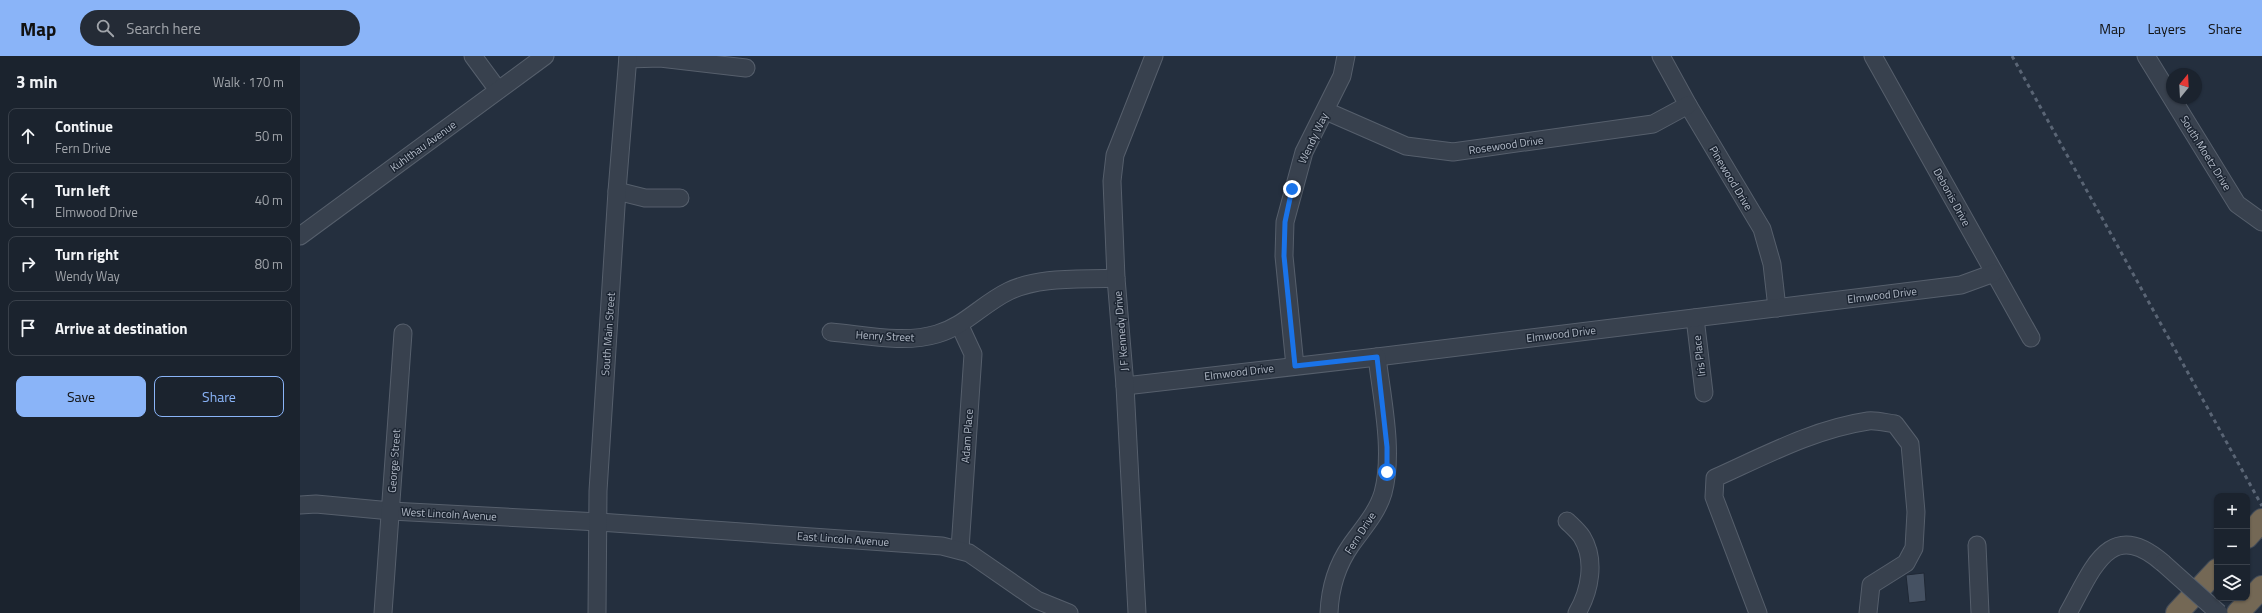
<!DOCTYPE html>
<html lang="en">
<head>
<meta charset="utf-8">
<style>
	:root { --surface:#1b232e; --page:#242b36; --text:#f1f3f6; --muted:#a0a4aa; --line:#39404a; --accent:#8ab4f8 }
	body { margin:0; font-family:"Titillium Web",sans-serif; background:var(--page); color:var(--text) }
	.controls { position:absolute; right:12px; bottom:12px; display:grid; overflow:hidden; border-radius:8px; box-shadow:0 1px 3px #0004 }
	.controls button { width:36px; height:36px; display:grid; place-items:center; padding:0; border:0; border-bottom:1px solid var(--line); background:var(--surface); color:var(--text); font:20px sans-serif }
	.compass { position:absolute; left:1866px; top:12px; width:36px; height:36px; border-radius:50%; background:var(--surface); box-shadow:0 1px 3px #0004; rotate:18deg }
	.stop { position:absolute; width:12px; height:12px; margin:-9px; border:3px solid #1a73e8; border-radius:50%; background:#fff }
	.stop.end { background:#1a73e8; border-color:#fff; box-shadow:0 1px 4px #0008 }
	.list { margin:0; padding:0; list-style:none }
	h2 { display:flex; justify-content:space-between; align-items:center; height:52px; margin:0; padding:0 16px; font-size:17px }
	h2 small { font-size:13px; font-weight:400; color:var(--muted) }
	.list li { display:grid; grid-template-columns:26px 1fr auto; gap:12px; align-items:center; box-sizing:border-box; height:56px; margin:0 8px 8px; padding:0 8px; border:1px solid var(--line); border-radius:8px }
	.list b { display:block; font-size:15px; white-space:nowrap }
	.list p { margin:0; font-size:13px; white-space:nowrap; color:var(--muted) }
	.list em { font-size:13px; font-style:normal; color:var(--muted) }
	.actions { display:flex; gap:8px; padding:12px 16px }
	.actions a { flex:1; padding:9px 0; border:1px solid var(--accent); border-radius:8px; text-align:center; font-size:14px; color:var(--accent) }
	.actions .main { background:var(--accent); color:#111 }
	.icon { flex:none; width:22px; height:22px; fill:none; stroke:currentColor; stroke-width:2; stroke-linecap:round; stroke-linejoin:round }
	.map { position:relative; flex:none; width:1962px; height:557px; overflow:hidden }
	header { display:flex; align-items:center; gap:24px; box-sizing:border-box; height:56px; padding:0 20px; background:var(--accent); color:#111 }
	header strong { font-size:19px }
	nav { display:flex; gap:22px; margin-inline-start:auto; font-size:14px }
	.search { width:280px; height:36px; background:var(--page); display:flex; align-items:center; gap:10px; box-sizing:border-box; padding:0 14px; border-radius:22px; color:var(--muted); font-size:15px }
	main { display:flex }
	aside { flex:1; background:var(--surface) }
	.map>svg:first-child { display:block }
	.building { fill:#455162; stroke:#1f2835 }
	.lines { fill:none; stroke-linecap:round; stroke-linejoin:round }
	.minor-casing { stroke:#565f6c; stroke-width:19 }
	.highway-casing { stroke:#434c59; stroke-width:24 }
	.minor { stroke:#38414e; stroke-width:17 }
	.highway { stroke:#746855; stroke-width:22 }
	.rail { stroke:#5a6575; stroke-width:3; stroke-dasharray:4 4; stroke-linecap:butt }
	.minor-bridge-casing { stroke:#565f6c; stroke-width:19; stroke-linecap:butt }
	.minor-bridge { stroke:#38414e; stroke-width:17 }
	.route { stroke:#1a73e8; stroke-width:5 }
	.labels { text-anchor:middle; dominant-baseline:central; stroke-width:3; stroke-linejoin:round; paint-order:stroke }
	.street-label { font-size:11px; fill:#b4bcc9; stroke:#1d2633 }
</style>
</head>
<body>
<header>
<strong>Map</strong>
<div class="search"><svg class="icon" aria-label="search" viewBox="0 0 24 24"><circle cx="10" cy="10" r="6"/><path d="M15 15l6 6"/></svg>Search here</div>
<nav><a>Map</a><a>Layers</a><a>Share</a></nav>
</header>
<main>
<aside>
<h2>3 min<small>Walk · 170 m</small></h2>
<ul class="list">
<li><svg class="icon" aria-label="ahead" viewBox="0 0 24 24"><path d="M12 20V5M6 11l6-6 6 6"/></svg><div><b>Continue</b><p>Fern Drive</p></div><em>50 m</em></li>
<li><svg class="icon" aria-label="left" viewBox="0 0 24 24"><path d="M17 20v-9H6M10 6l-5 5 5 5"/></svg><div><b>Turn left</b><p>Elmwood Drive</p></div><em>40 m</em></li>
<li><svg class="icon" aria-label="right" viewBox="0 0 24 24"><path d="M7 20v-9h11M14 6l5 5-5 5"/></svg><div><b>Turn right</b><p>Wendy Way</p></div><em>80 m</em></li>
<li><svg class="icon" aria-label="arrive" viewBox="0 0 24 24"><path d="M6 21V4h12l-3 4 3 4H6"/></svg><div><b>Arrive at destination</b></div></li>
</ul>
<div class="actions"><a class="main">Save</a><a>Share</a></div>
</aside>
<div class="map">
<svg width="1962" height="557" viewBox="0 0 1962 557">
	<rect width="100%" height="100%" fill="#242f3e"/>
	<polygon class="building" points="1624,517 1626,545 1609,547 1606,519"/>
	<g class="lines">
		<defs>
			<g id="minor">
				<polyline points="173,0 198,34"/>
				<polyline points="1361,0 1388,49 1462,173 1472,208 1477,252"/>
				<polyline points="1573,0 1731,282"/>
				<polyline points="1846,0 1937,148 1962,166"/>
				<polyline points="328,3 360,2 446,12"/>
				<polyline points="1026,55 1106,90 1153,96 1353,68 1388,49"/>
				<polyline points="317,135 345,142 380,142"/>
				<polyline points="0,180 245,0"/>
				<polyline points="1395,262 1404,337"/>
				<polyline points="660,270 673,298 660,493"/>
				<path d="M531,276C565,279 604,288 637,278C665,270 682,248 709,235C741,220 781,224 816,222"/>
				<polyline points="995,310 984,200 985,166 1004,96 1042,20 1046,0"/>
				<polyline points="825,330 1077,301 1661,229 1694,217"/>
				<polyline points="0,449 16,448 91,455 299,466 642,490 669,497 737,544 769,557"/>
				<path d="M1267,465C1272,470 1278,475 1282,481C1296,504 1290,535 1277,557"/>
				<polyline points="1677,489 1680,557"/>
				<polyline points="83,557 103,277"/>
				<polyline points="297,557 298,435 317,135 328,0"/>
				<polyline points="837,557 825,330 816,222 812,125 815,99 854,0"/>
				<path d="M1029,557C1030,532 1037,509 1051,489C1063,472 1077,457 1083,437C1094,396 1082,343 1077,301"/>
				<path d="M1458,557L1414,441L1415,422C1464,400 1514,373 1568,365C1576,364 1587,367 1595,368L1610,388L1616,456L1614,492L1606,507L1571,529L1568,557"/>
				<path d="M1768,557C1792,515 1809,460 1863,507"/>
			</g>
			<g id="highway">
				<polyline points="1947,481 1962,464"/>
				<polyline points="1877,557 1917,514"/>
				<polyline points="1938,557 1962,531"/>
			</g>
		</defs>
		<use href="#minor" class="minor-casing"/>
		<use href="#highway" class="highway-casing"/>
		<use href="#minor" class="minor"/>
		<use href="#highway" class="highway"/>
		<polyline class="rail" points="1712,0 1962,450"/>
		<defs>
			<polyline id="minor-bridge" points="1863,507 1919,557"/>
		</defs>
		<use href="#minor-bridge" class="minor-bridge-casing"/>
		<use href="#minor-bridge" class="minor-bridge"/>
	</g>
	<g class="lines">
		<polyline class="route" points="992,133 985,166 984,200 995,310 1077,301 1087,391 1087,416"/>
	</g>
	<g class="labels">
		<g class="street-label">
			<text transform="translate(1013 82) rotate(-65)">Wendy Way</text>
			<text transform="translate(1206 89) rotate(-8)">Rosewood Drive</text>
			<text transform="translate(123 90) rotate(-36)">Kuhlthau Avenue</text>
			<text transform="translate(1906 97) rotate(58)">South Moetz Drive</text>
			<text transform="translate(1431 122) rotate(59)">Pinewood Drive</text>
			<text transform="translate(1652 141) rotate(61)">Debonis Drive</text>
			<text transform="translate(1582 239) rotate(-7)">Elmwood Drive</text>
			<text transform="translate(821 275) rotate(-95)">J F Kennedy Drive</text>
			<text transform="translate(308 278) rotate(-86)">South Main Street</text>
			<text transform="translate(1261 278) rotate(-7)">Elmwood Drive</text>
			<text transform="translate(585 280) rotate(3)">Henry Street</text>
			<text transform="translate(1399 300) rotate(-97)">Iris Place</text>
			<text transform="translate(939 316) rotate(-7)">Elmwood Drive</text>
			<text transform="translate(667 380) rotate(-86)">Adam Place</text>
			<text transform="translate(94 405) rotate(-86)">George Street</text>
			<text transform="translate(149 458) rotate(3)">West Lincoln Avenue</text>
			<text transform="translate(1060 477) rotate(-57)">Fern Drive</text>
			<text transform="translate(543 483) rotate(4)">East Lincoln Avenue</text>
		</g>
	</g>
</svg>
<div class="controls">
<button>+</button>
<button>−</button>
<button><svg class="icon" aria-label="layers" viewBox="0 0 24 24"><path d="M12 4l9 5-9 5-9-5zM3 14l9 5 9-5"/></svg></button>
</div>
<svg class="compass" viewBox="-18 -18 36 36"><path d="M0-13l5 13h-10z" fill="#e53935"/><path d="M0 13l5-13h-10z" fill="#a0a4aa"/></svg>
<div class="stop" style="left:1087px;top:416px"></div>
<div class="stop end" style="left:992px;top:133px"></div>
</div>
</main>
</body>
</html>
